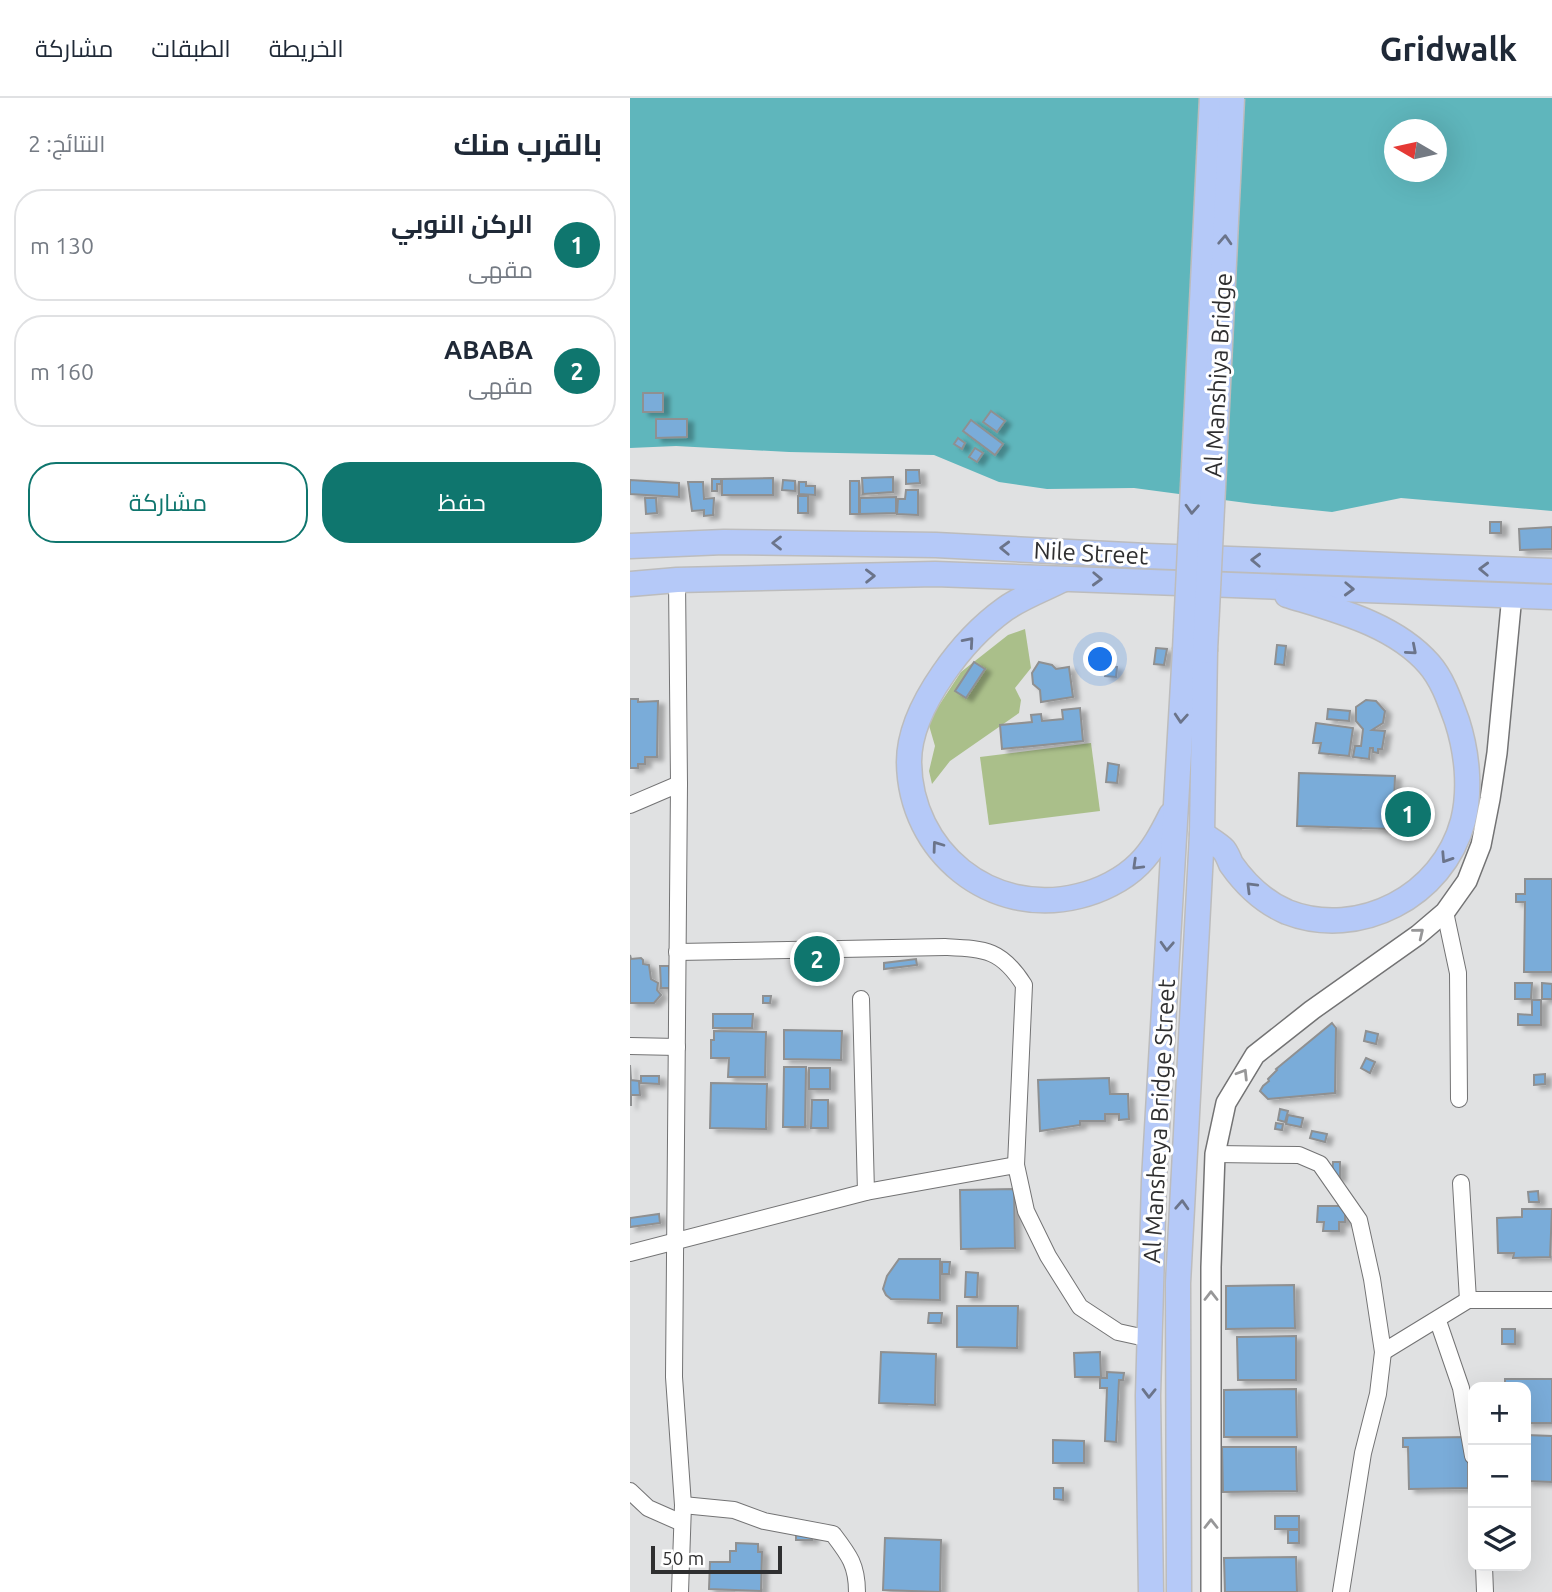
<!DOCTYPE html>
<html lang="ar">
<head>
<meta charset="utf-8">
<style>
	:root { --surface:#fff; --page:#f2f2f3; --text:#1f2937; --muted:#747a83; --line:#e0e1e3; --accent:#0f766e }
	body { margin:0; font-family:Ubuntu,Cairo,sans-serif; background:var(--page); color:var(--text); direction:rtl }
	.controls { position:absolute; right:21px; bottom:21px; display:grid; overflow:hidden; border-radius:14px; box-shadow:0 7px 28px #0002 }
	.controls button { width:63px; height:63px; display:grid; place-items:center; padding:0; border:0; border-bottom:2px solid var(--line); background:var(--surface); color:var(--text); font:35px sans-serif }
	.compass { position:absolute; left:754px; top:21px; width:63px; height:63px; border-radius:50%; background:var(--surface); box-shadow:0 7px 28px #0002; rotate:279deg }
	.scale { position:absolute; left:21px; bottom:18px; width:131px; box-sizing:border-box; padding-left:7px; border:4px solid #2f2f30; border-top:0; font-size:19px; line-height:24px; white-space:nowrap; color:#2f2f30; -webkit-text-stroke:5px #fff; paint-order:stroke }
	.you { position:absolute; left:471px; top:562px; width:24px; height:24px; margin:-18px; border:5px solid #fff; border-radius:50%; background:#1a73e8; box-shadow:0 0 0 10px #1a73e833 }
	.badge { display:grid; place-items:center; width:46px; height:46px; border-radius:50%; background:var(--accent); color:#fff; font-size:23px; font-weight:700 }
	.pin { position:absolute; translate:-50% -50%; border:4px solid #fff; box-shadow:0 2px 7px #0006 }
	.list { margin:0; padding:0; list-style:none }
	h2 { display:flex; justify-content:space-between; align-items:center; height:91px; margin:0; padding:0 28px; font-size:30px }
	h2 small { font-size:23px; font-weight:400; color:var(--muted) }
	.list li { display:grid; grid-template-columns:46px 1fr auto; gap:21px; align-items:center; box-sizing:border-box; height:112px; margin:0 14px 14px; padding:0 14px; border:2px solid var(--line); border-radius:28px }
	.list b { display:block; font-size:26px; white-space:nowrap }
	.list p { margin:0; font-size:23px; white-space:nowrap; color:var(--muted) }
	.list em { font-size:23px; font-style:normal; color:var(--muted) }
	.actions { display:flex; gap:14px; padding:21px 28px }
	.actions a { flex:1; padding:16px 0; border:2px solid var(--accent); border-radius:28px; text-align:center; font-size:24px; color:var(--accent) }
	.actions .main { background:var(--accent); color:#fff }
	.icon { flex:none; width:38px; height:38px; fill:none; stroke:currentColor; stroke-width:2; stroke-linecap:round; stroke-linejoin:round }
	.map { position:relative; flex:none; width:922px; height:1494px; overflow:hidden; direction:ltr }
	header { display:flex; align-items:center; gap:42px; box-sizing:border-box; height:98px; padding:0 35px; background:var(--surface); border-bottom:2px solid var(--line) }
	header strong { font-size:33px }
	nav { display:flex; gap:38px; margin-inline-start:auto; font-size:24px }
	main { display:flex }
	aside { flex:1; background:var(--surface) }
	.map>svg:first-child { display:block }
	.green { fill:#aabf8a }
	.water { fill:#5fb6bc; fill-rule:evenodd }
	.building { fill:#7aacd9; stroke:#8f9091; stroke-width:2; filter:url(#shadow) }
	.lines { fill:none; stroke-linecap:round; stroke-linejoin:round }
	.minor-casing { stroke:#737374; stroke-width:18 }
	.tertiary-casing { stroke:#737374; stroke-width:22 }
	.primary-casing { stroke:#bcbcbd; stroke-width:27 }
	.minor { stroke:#fff; stroke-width:16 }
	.tertiary { stroke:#fff; stroke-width:19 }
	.primary { stroke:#b5c9f8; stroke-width:24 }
	.primary-bridge-casing { stroke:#bcbcbd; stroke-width:27; stroke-linecap:butt }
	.primary-bridge { stroke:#b5c9f8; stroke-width:24 }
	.oneway { stroke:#6b748a }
	.oneway2 { stroke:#979798 }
	.labels { text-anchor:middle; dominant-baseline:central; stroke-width:6; stroke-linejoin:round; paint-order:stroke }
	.street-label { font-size:24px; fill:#2f2f30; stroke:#fff }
</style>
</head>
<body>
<header>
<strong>Gridwalk</strong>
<nav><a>الخريطة</a><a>الطبقات</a><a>مشاركة</a></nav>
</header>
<main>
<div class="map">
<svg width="922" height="1494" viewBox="0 0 922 1494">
	<defs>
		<filter id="shadow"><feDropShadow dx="6" dy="3.5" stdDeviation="2" flood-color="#0004"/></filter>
	</defs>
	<rect width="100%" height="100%" fill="#e0e1e2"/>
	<g class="green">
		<polygon points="395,531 401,570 385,590 391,602 389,615 320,663 302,686 299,673 305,648 298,624 331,574 378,537"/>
		<polygon points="461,645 470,713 359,727 350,659"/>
	</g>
	<path class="water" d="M0,0H922V413L771,400L702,414L624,406L504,390L417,391L369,384L304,357L159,354L46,348L0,350ZM764,32H806V74H764Z"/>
	<g class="building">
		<rect x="13" y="295" width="20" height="19"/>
		<polygon points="361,313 375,323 367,334 353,324"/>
		<polygon points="26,321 57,321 57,339 26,340"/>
		<polygon points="341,322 373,346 365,357 333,333"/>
		<polygon points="328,340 335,345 332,351 324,346"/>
		<polygon points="345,350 353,355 347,364 339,359"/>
		<polygon points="276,372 289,372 290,385 276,386"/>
		<polygon points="263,379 263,394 233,396 232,380"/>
		<polygon points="143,380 143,397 92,397 92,381"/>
		<polygon points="82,381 91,381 91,386 87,386 87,393 82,393"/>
		<polygon points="0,382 49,385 49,399 0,396"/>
		<polygon points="153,382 165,383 165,393 152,392"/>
		<rect x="220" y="383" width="9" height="33"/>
		<polygon points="58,384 73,384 74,401 84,400 83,417 74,418 74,412 62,413"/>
		<polygon points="169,384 176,384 176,388 185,388 185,397 169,396"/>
		<polygon points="276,392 288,392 288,417 267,416 268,401 275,401"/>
		<rect x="168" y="398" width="10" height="17"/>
		<polygon points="266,399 266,415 230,416 230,400"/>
		<polygon points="15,400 26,400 27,415 16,416"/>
		<rect x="860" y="424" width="11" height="11"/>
		<polygon points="922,429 922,451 890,452 889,431"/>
		<polygon points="647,547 656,548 654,567 645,566"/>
		<polygon points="526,550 537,551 534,567 524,566"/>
		<polygon points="344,564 355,571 336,600 325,593"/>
		<polygon points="409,564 422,567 426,571 439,569 443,599 411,604 410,592 403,586 402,575"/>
		<polygon points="476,568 487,569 486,579 475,578"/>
		<polygon points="0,601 8,601 8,604 28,603 27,659 15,659 15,666 8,666 8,670 0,670"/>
		<polygon points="736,602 746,603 755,613 753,625 742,632 755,633 752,651 748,651 748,655 743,654 743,650 740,650 739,661 723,659 725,648 731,648 733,631 726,623 726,609"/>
		<polygon points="450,610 453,643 372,651 370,627 402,624 401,617 411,616 412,623 433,621 432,612"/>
		<polygon points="698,611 720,613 719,623 697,621"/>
		<polygon points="686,625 723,630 719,658 689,655 691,645 683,645"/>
		<polygon points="478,665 489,667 487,685 476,684"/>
		<polygon points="669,675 765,678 763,731 667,728"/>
		<polygon points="895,781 922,781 922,874 894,874 895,804 886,804 886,796 895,796"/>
		<polygon points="0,857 1,861 11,860 13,862 13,866 19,867 21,881 28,885 27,892 31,897 24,905 0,905"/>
		<polygon points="286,861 287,867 254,871 254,865"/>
		<polygon points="30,868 39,868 40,890 31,890"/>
		<polygon points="885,885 902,885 901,901 885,901"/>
		<polygon points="912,885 922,886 922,901 912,901"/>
		<polygon points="133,898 141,898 140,905 133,905"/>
		<polygon points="902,902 911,902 911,927 888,927 888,916 902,917"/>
		<polygon points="83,916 123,916 122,930 83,930"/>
		<polygon points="702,925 706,930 705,995 638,1001 630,993 633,988 639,983 638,981 647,972 646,971"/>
		<polygon points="154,932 212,933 211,962 154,961"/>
		<polygon points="84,933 136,934 135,979 98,979 99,960 81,960 81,942 84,942"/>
		<polygon points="736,933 748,936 746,946 734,943"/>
		<polygon points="736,960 745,964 740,975 731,970"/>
		<polygon points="0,967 1,982 9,983 10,997 1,997 1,1008"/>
		<polygon points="154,969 176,969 175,1029 153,1029"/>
		<rect x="179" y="970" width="21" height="21"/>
		<polygon points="915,976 915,986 904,987 904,977"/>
		<polygon points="11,978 29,978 29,986 11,985"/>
		<polygon points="479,980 480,996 498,996 499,1021 489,1022 489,1016 475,1016 475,1023 450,1023 450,1027 410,1033 408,982"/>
		<polygon points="81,985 137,986 136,1031 80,1030"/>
		<polygon points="182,1002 198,1002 198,1030 181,1030"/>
		<polygon points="650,1011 658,1013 655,1024 648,1022"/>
		<polygon points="658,1017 673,1020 671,1029 656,1026"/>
		<polygon points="646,1025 653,1026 652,1032 645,1031"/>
		<polygon points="682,1033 697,1036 695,1044 680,1040"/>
		<polygon points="703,1064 710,1064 710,1080 702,1080"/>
		<polygon points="384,1091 385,1150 331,1151 330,1092"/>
		<polygon points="908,1093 909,1104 899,1104 898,1094"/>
		<polygon points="688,1108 715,1108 715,1124 709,1124 709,1133 693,1133 694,1124 687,1124"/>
		<polygon points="892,1111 922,1111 920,1159 883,1160 884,1155 868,1155 867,1120 892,1119"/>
		<polygon points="29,1116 30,1125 0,1129 0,1120"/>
		<polygon points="269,1161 310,1161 310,1202 261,1201 256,1197 253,1191 257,1178"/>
		<polygon points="312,1164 320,1164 319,1176 312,1176"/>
		<polygon points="336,1174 348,1175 347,1199 335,1199"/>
		<polygon points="664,1187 665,1230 596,1231 596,1188"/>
		<polygon points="327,1208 388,1208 387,1250 327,1249"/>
		<polygon points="299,1215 312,1215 311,1225 298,1225"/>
		<rect x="872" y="1231" width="13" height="15"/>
		<polygon points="666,1238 666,1282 608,1282 607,1239"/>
		<polygon points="251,1254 306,1256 305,1307 249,1305"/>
		<polygon points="470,1254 471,1279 445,1279 444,1255"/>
		<polygon points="477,1274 494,1275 493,1282 489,1282 486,1344 475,1343 477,1290 470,1290 470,1280 477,1280"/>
		<polygon points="875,1281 922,1281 922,1325 896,1325 896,1289 875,1289"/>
		<polygon points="666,1291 667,1339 594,1339 594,1292"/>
		<polygon points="896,1337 922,1338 922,1384 896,1383"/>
		<polygon points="838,1339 838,1390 779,1391 778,1349 773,1349 773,1340"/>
		<polygon points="423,1342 454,1343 454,1365 423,1365"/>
		<polygon points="592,1349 666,1349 667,1393 593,1394"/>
		<polygon points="424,1390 433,1390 433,1402 424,1401"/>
		<rect x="645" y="1418" width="24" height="13"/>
		<rect x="658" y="1432" width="11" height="13"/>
		<polygon points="166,1435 183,1435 182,1442 166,1442"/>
		<polygon points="255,1440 311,1442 310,1494 253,1492"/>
		<polygon points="106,1445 128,1446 128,1454 132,1454 131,1493 79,1491 80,1464 100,1464 100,1453 106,1453"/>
		<polygon points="666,1459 667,1494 595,1494 594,1460"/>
	</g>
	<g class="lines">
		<defs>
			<g id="minor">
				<polyline points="47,482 49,686 44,1279 53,1407 50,1494"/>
				<polyline points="0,707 49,686"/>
				<polyline points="815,814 828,875 829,1001"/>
				<path d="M47,854L315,849C355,851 371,851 394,887L386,1067"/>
				<polyline points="231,901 236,1094"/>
				<polyline points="0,948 47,949"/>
				<polyline points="585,1056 669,1057 690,1066 729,1122 742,1181 753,1254 748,1296 733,1355 711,1494"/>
				<polyline points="831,1085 838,1202"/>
				<polyline points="0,1155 236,1094 386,1067 396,1113 418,1158 450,1209 488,1234 520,1241"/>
				<polyline points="808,1223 831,1290 843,1358"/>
				<polyline points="753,1254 838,1202 922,1202"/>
				<polyline points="0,1393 18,1410 52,1425"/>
				<path d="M53,1407L104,1412L134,1423L203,1436C219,1457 227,1467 227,1494"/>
				<polyline points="854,1468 855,1494"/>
			</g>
			<polyline id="tertiary" points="581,1494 581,1169 585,1056 596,1005 625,957 682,912 788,837 815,814 837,783 851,747 860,701 867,655 882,497"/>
			<g id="primary">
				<polyline points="0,448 94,444 306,447 517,458 922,473"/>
				<path d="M432,482C414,491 392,499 375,511C350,529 330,551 313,576C295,602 279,632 279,664C280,754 361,820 449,798C470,793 493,782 509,766C523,752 532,735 541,717"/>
				<polyline points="0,486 47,482 305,476 922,499"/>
				<path d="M572,736C579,741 588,746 594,752C597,756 599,761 601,766C615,786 634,804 657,814C729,842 813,798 833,723C841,691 837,654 827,623C820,604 813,582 799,566C764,526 706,512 657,497"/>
				<polyline points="521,1494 518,1298 524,1082 555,552"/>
				<polyline points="549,1494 548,1185 572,736 575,553"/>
			</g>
		</defs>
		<use href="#minor" class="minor-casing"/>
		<use href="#tertiary" class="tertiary-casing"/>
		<use href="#primary" class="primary-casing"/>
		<use href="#minor" class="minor"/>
		<use href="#tertiary" class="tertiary"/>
		<use href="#primary" class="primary"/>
		<defs>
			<g id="primary-bridge">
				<polyline points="555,552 582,0"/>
				<polyline points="575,553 602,0"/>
			</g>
		</defs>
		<use href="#primary-bridge" class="primary-bridge-casing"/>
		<use href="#primary-bridge" class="primary-bridge"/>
	</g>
	<defs><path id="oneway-chevron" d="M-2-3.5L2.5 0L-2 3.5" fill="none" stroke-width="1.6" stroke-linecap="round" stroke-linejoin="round" transform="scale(1.75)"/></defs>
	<g class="oneway">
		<use href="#oneway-chevron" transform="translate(595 142) rotate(-87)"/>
		<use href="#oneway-chevron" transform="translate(562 411) rotate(93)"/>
		<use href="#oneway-chevron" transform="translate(147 445) rotate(-180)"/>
		<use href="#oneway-chevron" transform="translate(375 450) rotate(-178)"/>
		<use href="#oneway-chevron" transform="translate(626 462) rotate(-178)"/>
		<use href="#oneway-chevron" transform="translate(854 471) rotate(-178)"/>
		<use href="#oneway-chevron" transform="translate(240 478) rotate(-1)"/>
		<use href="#oneway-chevron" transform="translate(467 481) rotate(2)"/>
		<use href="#oneway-chevron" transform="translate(719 491) rotate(2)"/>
		<use href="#oneway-chevron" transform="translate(339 544) rotate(-49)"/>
		<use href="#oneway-chevron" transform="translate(782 552) rotate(41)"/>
		<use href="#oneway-chevron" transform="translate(551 620) rotate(94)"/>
		<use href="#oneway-chevron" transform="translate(307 748) rotate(-126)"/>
		<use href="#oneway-chevron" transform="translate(816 760) rotate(123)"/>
		<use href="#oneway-chevron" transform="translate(507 767) rotate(136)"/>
		<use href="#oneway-chevron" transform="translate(621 789) rotate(-135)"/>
		<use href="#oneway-chevron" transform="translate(537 848) rotate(93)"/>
		<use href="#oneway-chevron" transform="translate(552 1107) rotate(-87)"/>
		<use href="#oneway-chevron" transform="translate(519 1295) rotate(91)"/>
	</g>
	<g class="oneway2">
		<use href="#oneway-chevron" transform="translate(789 835) rotate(-39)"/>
		<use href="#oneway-chevron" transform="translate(613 976) rotate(-58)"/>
		<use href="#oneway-chevron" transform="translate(581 1198) rotate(-90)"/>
		<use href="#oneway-chevron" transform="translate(581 1426) rotate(-90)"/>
	</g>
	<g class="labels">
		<g class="street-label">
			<text transform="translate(588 277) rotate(-87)">Al Manshiya Bridge</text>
			<text transform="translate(461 455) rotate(3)">Nile Street</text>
			<text transform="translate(529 1023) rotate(-87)">Al Mansheya Bridge Street</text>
		</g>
	</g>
</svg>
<div class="controls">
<button>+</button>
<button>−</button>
<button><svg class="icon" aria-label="layers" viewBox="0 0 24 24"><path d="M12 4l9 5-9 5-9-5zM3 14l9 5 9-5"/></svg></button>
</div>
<svg class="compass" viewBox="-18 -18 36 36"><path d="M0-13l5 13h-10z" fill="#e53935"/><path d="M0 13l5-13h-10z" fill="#747a83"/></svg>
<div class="scale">50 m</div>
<div class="you"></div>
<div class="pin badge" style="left:778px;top:716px">1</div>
<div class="pin badge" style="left:187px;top:861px">2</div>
</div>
<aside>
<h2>بالقرب منك<small>النتائج: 2</small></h2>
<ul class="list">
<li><span class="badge">1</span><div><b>الركن النوبي</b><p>مقهى</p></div><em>130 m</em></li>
<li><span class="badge">2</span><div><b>ABABA</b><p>مقهى</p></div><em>160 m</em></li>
</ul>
<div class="actions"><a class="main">حفظ</a><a>مشاركة</a></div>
</aside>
</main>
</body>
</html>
